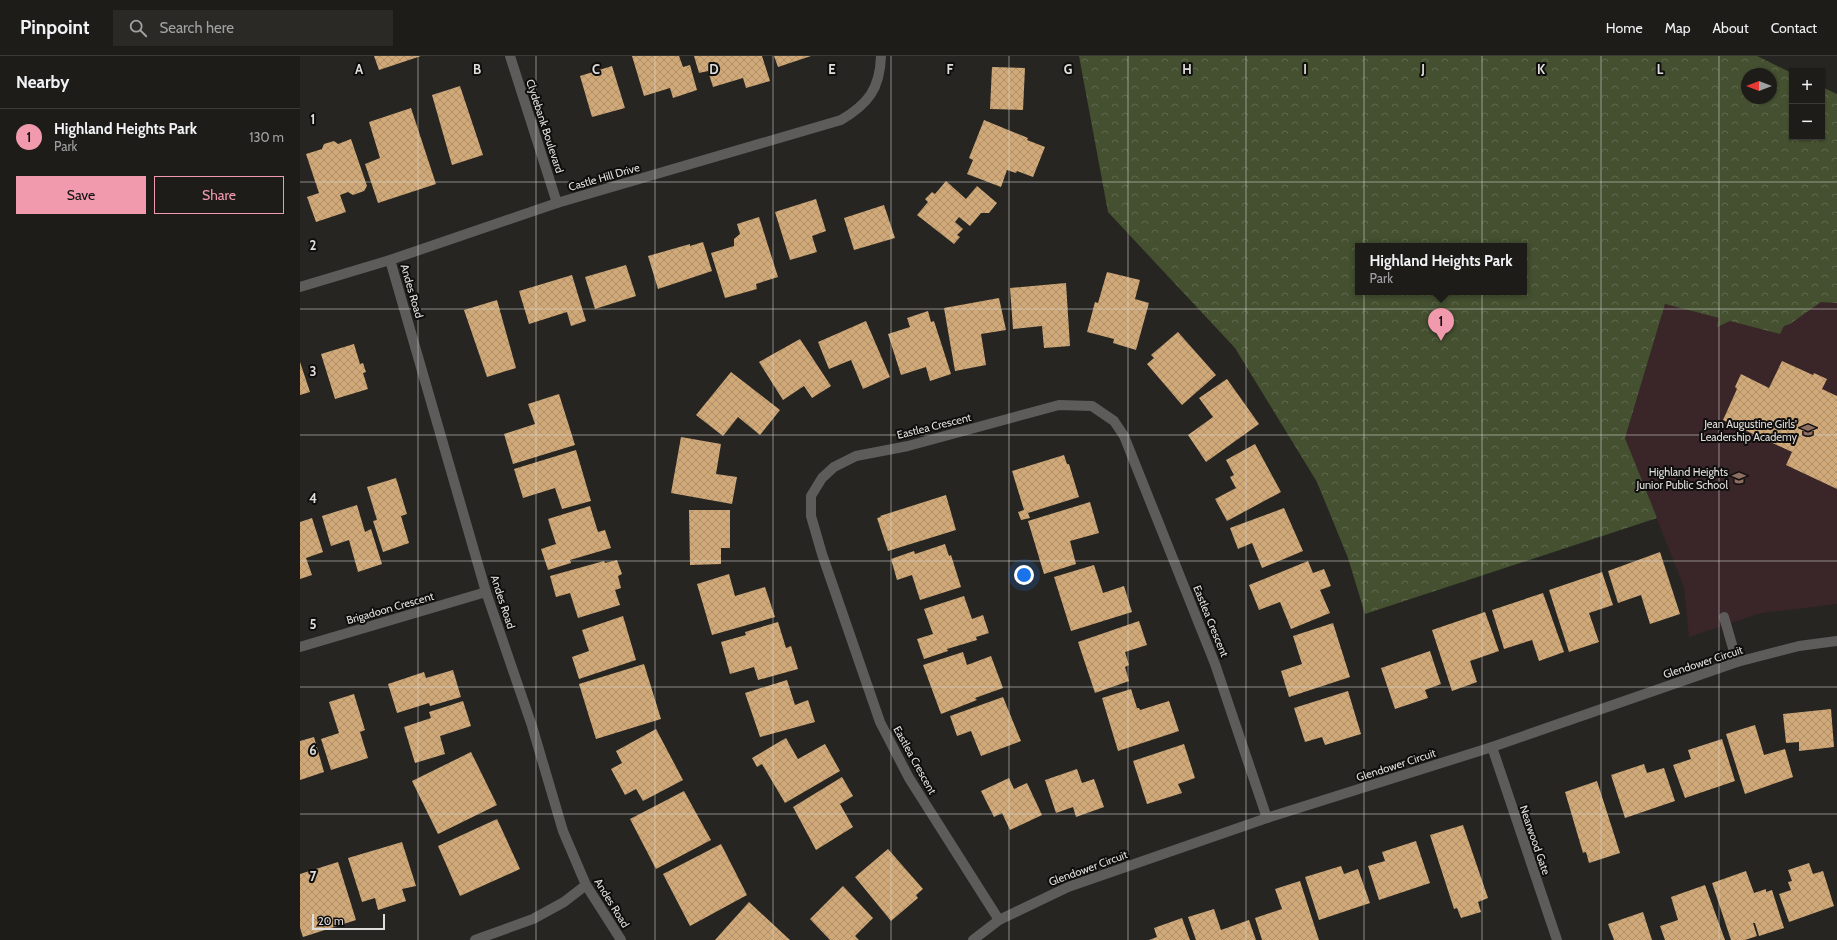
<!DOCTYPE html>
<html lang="en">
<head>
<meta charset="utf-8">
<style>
	:root { --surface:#1d1c19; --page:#2a2926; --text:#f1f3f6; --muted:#a0a1a2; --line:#3b3a38; --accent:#f29aad }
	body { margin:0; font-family:Cabin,sans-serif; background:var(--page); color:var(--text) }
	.controls { position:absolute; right:12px; top:12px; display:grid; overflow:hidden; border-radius:0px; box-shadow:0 1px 3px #0004 }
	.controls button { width:36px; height:36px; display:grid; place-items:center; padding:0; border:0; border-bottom:1px solid var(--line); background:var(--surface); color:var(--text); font:20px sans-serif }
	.compass { position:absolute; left:1441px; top:12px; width:36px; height:36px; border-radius:50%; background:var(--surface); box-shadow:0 1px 3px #0004; rotate:270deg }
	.scale { position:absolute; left:12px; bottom:10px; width:73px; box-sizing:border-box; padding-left:4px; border:2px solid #e0dedc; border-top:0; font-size:11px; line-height:14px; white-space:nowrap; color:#e0dedc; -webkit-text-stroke:3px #0f0e0d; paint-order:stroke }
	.you { position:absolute; left:724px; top:519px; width:14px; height:14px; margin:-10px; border:3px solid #fff; border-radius:50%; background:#1a73e8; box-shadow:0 0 0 6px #1a73e833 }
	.badge { display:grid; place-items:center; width:26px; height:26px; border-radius:50%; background:var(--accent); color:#111; font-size:13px; font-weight:700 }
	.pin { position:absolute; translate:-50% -33px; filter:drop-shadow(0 1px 2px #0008) }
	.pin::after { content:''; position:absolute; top:21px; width:14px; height:12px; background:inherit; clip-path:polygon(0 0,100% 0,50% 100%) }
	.popup { position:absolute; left:1055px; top:187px; width:172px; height:52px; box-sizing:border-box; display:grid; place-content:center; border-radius:0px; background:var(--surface); filter:drop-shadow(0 1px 3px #0005); font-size:13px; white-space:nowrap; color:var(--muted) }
	.popup b { font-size:15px; color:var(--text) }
	.popup::after { content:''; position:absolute; left:50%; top:100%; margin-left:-8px; border:8px solid transparent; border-top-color:var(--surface) }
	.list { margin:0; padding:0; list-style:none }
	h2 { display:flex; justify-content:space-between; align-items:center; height:52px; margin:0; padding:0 16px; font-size:17px }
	h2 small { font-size:13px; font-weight:400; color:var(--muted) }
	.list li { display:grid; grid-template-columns:26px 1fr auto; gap:12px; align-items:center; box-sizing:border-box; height:56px; padding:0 16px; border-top:1px solid var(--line) }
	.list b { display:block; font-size:15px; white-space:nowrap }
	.list p { margin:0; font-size:13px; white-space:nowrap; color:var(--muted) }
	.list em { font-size:13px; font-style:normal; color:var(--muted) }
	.actions { display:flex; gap:8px; padding:12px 16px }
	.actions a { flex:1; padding:9px 0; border:1px solid var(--accent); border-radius:0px; text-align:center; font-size:14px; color:var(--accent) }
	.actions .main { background:var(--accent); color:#111 }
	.icon { flex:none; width:22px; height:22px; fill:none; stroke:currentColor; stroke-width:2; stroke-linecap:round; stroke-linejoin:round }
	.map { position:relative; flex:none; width:1537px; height:884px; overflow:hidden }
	header { display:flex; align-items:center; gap:24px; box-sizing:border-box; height:56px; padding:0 20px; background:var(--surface); border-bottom:1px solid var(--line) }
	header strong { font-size:19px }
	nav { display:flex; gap:22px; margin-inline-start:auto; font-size:14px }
	.search { width:280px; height:36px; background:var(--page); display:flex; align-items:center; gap:10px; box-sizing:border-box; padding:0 14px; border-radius:0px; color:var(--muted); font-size:15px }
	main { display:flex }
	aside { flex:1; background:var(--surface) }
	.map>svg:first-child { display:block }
	.education { fill:#3a2629 }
	.park { fill:url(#park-crowns); fill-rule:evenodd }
	.building { fill:url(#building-cross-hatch) }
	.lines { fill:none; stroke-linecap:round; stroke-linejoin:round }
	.lane { stroke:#5e5c5b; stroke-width:10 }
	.street { stroke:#5e5c5b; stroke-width:10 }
	.grid { fill:none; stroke:#e0dedc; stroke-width:1; stroke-opacity:0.55 }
	.labels { text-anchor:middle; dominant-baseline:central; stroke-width:4; stroke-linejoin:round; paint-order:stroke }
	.street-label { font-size:11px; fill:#e0dedc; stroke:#0f0e0d }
	.poi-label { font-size:11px; fill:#e0dedc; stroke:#0f0e0d; text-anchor:end }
	.grid-label { font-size:13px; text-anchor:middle; font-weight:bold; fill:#e0dedc; stroke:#0f0e0d; stroke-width:4; stroke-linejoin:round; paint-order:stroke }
</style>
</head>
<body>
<header>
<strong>Pinpoint</strong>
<div class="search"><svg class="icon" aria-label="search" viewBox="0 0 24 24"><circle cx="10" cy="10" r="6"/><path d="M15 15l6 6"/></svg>Search here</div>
<nav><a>Home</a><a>Map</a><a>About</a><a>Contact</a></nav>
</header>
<main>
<aside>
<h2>Nearby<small></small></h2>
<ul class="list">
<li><span class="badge">1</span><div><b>Highland Heights Park</b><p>Park</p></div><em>130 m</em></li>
</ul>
<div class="actions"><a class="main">Save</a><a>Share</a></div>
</aside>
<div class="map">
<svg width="1537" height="884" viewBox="0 0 1537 884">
	<defs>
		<pattern id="park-crowns" width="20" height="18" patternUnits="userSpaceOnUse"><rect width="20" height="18" fill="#445030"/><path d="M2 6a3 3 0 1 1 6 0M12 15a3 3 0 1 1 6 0" fill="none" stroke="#5f694d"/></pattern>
		<pattern id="building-cross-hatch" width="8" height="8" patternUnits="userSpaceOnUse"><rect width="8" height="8" fill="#d1a978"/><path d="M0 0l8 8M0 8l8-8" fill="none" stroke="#ae906a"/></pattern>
	</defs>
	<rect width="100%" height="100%" fill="#272521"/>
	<polygon class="education" points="1510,212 1537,224 1537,548 1461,557 1389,581 1384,531 1325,382 1365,248 1480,278"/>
	<path class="park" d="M779,0H1457L1492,17V81H1522V31L1537,38V247L1521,246L1490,268L1484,270L1480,278L1430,265L1417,271L1419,262L1365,248L1325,382L1357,462L1065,558L1048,502L1017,426L935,292L808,156ZM1447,18H1471V42H1447ZM1058,190H1224V236H1058Z"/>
	<g class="building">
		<polygon points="74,0 121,0 79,14"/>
		<polygon points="332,0 379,0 383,11 390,9 397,34 373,42 370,32 344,40"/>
		<polygon points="394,0 462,0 470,25 446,32 443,22 413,31 408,15 399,17"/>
		<polygon points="474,0 511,0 478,11"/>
		<polygon points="312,10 325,52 292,61 280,20"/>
		<polygon points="692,11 725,12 723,54 690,53"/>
		<polygon points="160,30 183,99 152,109 132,39"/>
		<polygon points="111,52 136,128 78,147 65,108 80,102 69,66"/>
		<polygon points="684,64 728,82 727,84 745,91 733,121 717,115 716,117 707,114 701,131 667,118 673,104 669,102"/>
		<polygon points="51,83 67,130 64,135 53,139 48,136 40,139 46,156 16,166 7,141 19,137 6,98 22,93 24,88 34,85 38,88"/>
		<polygon points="646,125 666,143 677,130 697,147 689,157 681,157 670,170 659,161 655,166 663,173 657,179 660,181 654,188 617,159 628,146 625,143 632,136 635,138"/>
		<polygon points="516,143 526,175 512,180 517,196 490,204 475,156"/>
		<polygon points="584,149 595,182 554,194 544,162"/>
		<polygon points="459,161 478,221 456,228 457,233 425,242 411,197 434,190 434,183 440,178 437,168"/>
		<polygon points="403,186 412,215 358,233 348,200 390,188 390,190"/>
		<polygon points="326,209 336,240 295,253 285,221"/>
		<polygon points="807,216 840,224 835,243 849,247 836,294 813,287 814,283 787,276 795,246 798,247"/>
		<polygon points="272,219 286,265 271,270 267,256 229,268 219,235"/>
		<polygon points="766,227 770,290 744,292 742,270 713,273 710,232"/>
		<polygon points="699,242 706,274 681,278 686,309 655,315 644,252"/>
		<polygon points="197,244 216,312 187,321 164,254"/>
		<polygon points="628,255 631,266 634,265 651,318 630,325 626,311 601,319 588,278 610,271 607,262"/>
		<polygon points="566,265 590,321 563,333 551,304 529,313 518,286"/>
		<polygon points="878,276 916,319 882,349 847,308 854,302 851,299"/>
		<polygon points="500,283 531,330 512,342 504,330 483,344 459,306"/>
		<polygon points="54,288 60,308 63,307 66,316 63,317 68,333 35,343 21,298"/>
		<polygon points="1482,305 1513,319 1514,317 1527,323 1522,333 1537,340 1537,433 1486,409 1492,396 1423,364 1437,333 1435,331 1441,318 1469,332"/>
		<polygon points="0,306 10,336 0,339"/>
		<polygon points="431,316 480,354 460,379 438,361 423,380 396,359"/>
		<polygon points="927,323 959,368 906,406 888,379 913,361 899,342"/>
		<polygon points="259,338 275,389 213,408 204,378 235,368 228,348"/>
		<polygon points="381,381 421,388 416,418 437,421 432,448 371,437"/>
		<polygon points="955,388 981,436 927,465 915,443 936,432 930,421 934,419 926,404"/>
		<polygon points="276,394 291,445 262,453 255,432 223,442 214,413"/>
		<polygon points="764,399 767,408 769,408 779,441 728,457 730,462 721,464 718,456 724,454 712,415"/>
		<polygon points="96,422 107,458 101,460 109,487 83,496 73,465 77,464 67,431"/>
		<polygon points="646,439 656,474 588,495 577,462 581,461 580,460"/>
		<polygon points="790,446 799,477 770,485 776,508 744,518 728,465"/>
		<polygon points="57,449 65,476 71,473 82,508 58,516 49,484 31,490 22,460"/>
		<polygon points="290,450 298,476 305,474 311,492 270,504 271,507 248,514 241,493 256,488 248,463"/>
		<polygon points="984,452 1003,495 962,512 952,487 938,493 930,472"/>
		<polygon points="389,454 430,454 430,492 421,492 421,508 390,509"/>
		<polygon points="12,462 23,496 6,502 12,519 0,523 0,466"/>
		<polygon points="645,488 649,500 651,499 661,531 620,544 612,519 597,524 591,503 614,495 615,498"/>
		<polygon points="1360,496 1380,558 1350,568 1341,539 1318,547 1308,515"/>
		<polygon points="317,504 322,518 318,520 321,532 315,534 320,549 278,562 270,537 256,541 250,520 304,505 305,507"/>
		<polygon points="1008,505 1013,517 1024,513 1031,530 1020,534 1030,557 991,573 980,546 959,554 949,529"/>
		<polygon points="794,509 803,537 824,530 832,556 771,575 754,521"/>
		<polygon points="1302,516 1313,549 1289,557 1299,586 1269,596 1249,534"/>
		<polygon points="429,518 435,540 465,531 475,561 412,579 397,528"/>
		<polygon points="1243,537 1264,596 1239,605 1232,584 1204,593 1192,554"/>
		<polygon points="664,540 672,563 683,559 689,577 676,581 677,584 647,593 648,595 624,603 617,583 633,578 624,553"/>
		<polygon points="1185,556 1199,595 1170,605 1177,626 1152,635 1132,574"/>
		<polygon points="323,560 336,604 279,623 272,601 289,595 282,574"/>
		<polygon points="839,565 847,589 825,596 829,609 825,611 829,625 795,637 778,586"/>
		<polygon points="478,566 486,592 491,590 498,613 458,624 454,611 430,618 421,586 446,579 445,576"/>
		<polygon points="1033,567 1050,621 989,641 981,615 1002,608 993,580"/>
		<polygon points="1130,595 1141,628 1125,634 1128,642 1095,653 1081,612"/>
		<polygon points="663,596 667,609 691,600 703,632 675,642 677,644 641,658 623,609"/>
		<polygon points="344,608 361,663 296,683 279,628"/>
		<polygon points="153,614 161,641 130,650 129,647 97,657 88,628 124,616 126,622"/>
		<polygon points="487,624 495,649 508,644 515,666 460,681 445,637"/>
		<polygon points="831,633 837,652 839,652 840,654 869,645 879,675 818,695 802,642"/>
		<polygon points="1048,635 1061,678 1025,689 1022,681 1005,686 994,652"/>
		<polygon points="54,638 65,674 60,676 68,702 31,714 21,683 39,677 29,646"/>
		<polygon points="703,641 721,685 681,700 671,675 657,680 650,660"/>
		<polygon points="163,645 171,670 140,680 145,698 115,707 104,671 131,662 129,656"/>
		<polygon points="1531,653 1534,691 1499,695 1499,686 1486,687 1483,658"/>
		<polygon points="1455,669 1464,699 1485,693 1493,721 1445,738 1426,678"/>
		<polygon points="356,673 383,724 343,745 336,733 325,739 311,713 322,707 316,695"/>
		<polygon points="14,681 24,716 0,724 0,685"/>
		<polygon points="486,682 498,703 525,688 540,715 485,747 462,708 457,711 452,702"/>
		<polygon points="1422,683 1435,725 1385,742 1373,709 1391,703 1388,694"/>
		<polygon points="884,688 895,722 878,728 882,737 847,748 833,705"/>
		<polygon points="171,696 197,749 138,778 112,725"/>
		<polygon points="1344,708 1347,717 1364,712 1375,745 1325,762 1311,719"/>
		<polygon points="777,713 782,727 794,723 804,751 776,761 773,751 756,757 745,724"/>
		<polygon points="542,721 553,740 540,748 553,771 516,794 493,751"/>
		<polygon points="709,722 714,733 727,727 742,759 710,774 702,757 694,761 681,735"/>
		<polygon points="1297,725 1320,797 1289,807 1286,796 1283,797 1265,736"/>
		<polygon points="384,735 411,784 356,813 330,763"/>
		<polygon points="197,763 220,813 160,840 138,790"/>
		<polygon points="1163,769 1188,842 1178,846 1181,856 1161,862 1157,852 1154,853 1130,779"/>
		<polygon points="1116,785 1130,827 1079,844 1068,810 1085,805 1082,796"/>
		<polygon points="102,786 116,830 102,833 106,845 78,854 75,842 62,846 48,802"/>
		<polygon points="421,788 447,839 390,870 363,818"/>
		<polygon points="588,793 623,833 616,839 618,842 591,865 555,821"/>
		<polygon points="38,806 56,864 3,881 0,872 0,818"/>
		<polygon points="1509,807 1513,818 1523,815 1534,850 1489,866 1479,838 1491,834 1488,826 1492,825 1488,814"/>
		<polygon points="1041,810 1044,818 1058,813 1070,847 1019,864 1005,821"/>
		<polygon points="1446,815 1454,837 1466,833 1466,836 1472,834 1484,872 1459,880 1455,867 1453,867 1457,880 1445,884 1431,884 1412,827"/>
		<polygon points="1000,825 1019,884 962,884 955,862 982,853 975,833"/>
		<polygon points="1405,829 1425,884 1365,884 1360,870 1378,864 1371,841"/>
		<polygon points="543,830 573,862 555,880 559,884 530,884 510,863"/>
		<polygon points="449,846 490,884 415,884"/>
		<polygon points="914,853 921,874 949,864 956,884 896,884 888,861"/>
		<polygon points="1343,856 1352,884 1314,884 1308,868"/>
		<polygon points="882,862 890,884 849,884 857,881 854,872"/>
	</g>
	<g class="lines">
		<polyline class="lane" points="1424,561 1437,606"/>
		<g class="street">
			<polyline points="210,0 257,147"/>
			<polyline points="90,204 186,536 232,670 263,775 286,829 321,884"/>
			<path d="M0,231L90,204L257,147L541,64C568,48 580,33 581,0"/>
			<polyline points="0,591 186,536"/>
			<polyline points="1192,691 1257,884"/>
			<polyline points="699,864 609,722 580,666 522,498 511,460 511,440 522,422 534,411 556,400 608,390 759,349 792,350 814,365 824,380 915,608 967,762"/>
			<polyline points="175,884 233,863 264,846 286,829"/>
			<polyline points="673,884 699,864 768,831 967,762 1192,691 1437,606 1499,590 1537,585"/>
		</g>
	</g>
	<path class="grid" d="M118,0V884M236,0V884M355,0V884M473,0V884M591,0V884M709,0V884M828,0V884M946,0V884M1064,0V884M1182,0V884M1301,0V884M1419,0V884M0,126H1537M0,253H1537M0,379H1537M0,505H1537M0,631H1537M0,758H1537"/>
	<defs>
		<symbol id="school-bare" viewBox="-9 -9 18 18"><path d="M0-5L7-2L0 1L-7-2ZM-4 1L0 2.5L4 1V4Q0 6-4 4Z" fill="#8d6e63" stroke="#0f0e0d" stroke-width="2.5" paint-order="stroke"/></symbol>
	</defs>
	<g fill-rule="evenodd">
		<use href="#school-bare" x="1498" y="364" width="20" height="20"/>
		<use href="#school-bare" x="1429" y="412" width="20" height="20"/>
	</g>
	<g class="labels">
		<g class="street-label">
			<text transform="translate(245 70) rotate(72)">Clydebank Boulevard</text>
			<text transform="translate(304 121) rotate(-16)">Castle Hill Drive</text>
			<text transform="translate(112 235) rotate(74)">Andes Road</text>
			<text transform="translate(634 370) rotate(-14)">Eastlea Crescent</text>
			<text transform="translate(203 546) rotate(72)">Andes Road</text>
			<text transform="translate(90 552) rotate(-16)">Brigadoon Crescent</text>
			<text transform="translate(911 565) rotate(68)">Eastlea Crescent</text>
			<text transform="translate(1403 606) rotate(-18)">Glendower Circuit</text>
			<text transform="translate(615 704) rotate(61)">Eastlea Crescent</text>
			<text transform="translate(1096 709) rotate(-18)">Glendower Circuit</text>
			<text transform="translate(1235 784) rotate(71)">Nearwood Gate</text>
			<text transform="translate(788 812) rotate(-20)">Glendower Circuit</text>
			<text transform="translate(312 847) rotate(58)">Andes Road</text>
		</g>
		<g class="poi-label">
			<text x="1497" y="368">Jean Augustine Girls'<tspan x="1497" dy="13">Leadership Academy</tspan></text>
			<text x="1428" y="416">Highland Heights<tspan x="1428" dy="13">Junior Public School</tspan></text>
		</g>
	</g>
	<g class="grid-label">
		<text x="59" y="18">A</text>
		<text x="177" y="18">B</text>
		<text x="296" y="18">C</text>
		<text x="414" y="18">D</text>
		<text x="532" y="18">E</text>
		<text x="650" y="18">F</text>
		<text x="768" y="18">G</text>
		<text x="887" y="18">H</text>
		<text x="1005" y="18">I</text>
		<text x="1123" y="18">J</text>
		<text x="1241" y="18">K</text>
		<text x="1360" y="18">L</text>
		<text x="13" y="68">1</text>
		<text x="13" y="194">2</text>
		<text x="13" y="320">3</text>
		<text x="13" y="447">4</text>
		<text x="13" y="573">5</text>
		<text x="13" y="699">6</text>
		<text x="13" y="825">7</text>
	</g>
</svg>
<div class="controls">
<button>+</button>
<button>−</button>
</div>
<svg class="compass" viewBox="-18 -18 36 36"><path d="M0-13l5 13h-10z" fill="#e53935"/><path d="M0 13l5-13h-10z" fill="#a0a1a2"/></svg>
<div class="scale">20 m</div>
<div class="you"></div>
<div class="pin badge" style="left:1141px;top:285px">1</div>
<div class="popup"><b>Highland Heights Park</b>Park</div>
</div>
</main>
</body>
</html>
